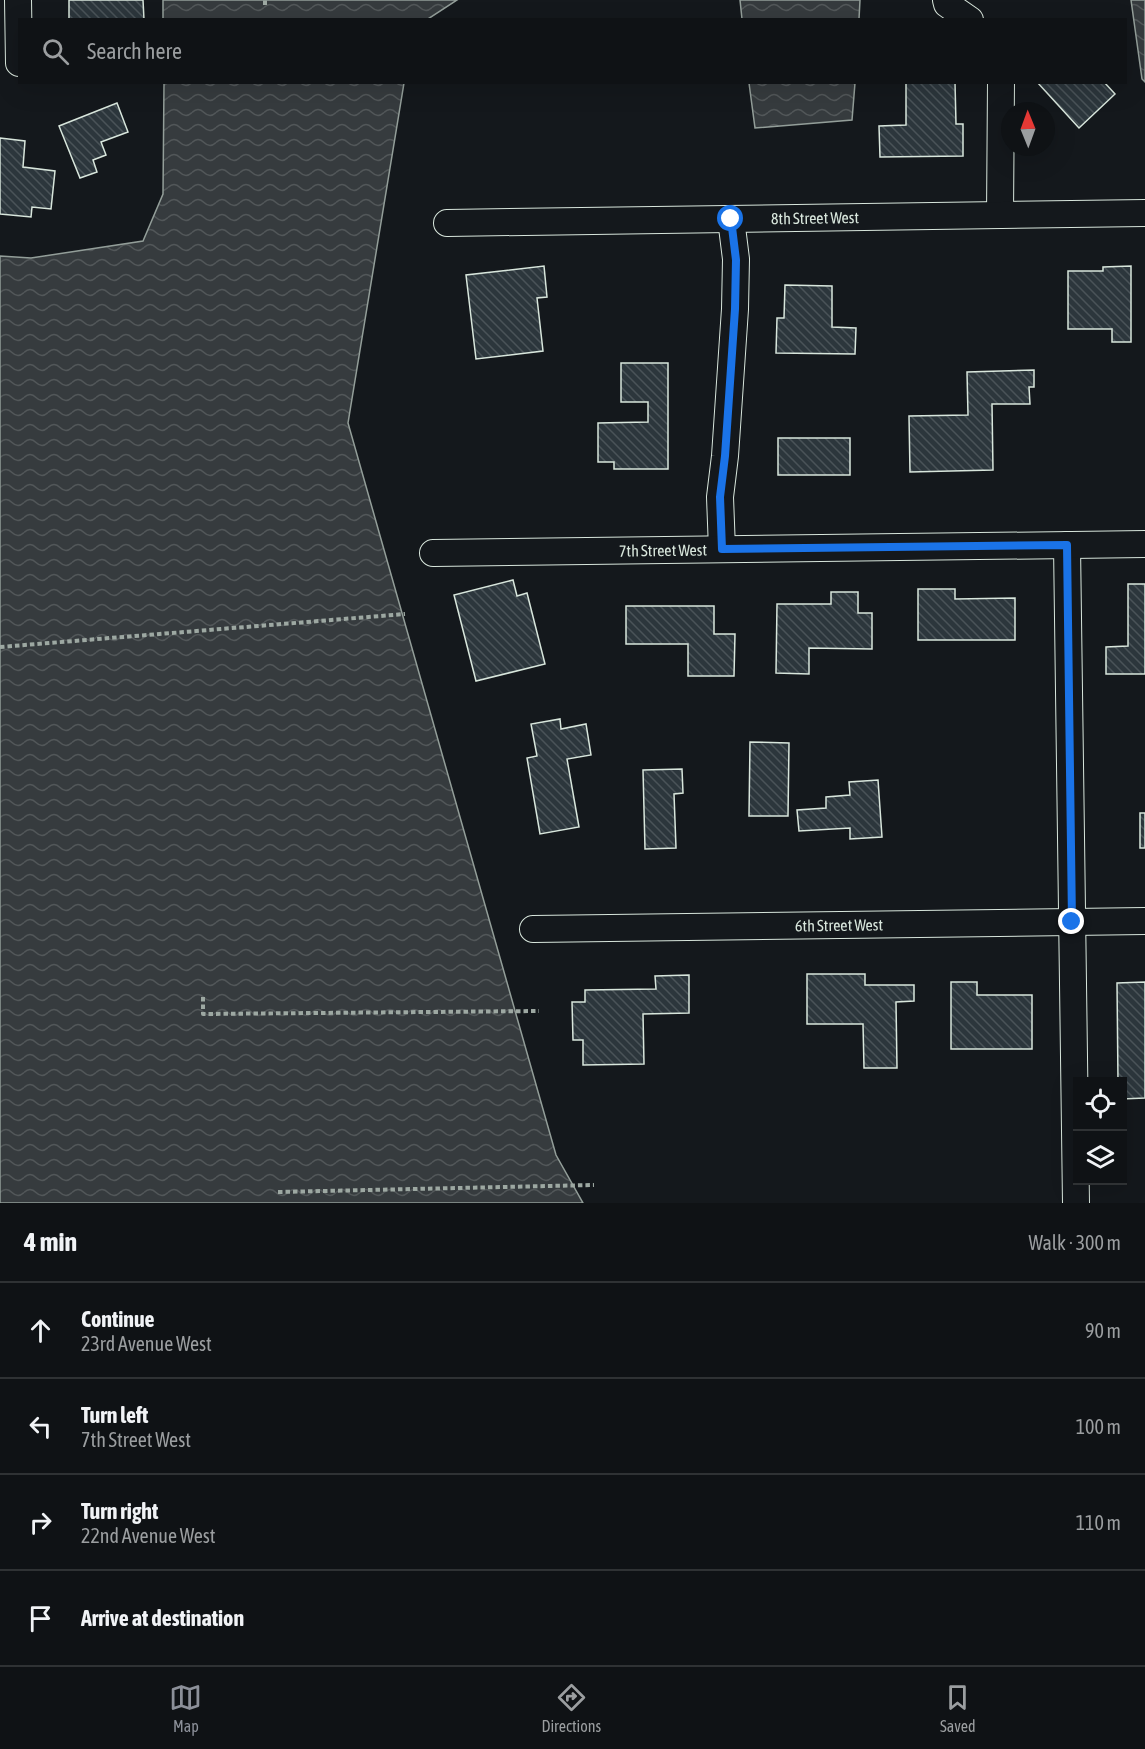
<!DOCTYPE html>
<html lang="en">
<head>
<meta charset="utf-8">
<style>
	:root { --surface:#0f1215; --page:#1d2022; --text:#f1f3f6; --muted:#9b9ea0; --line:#2f3234; --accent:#8c9099 }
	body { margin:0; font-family:"Asap Condensed",sans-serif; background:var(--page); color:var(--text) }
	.controls { position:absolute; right:18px; bottom:18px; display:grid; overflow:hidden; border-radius:0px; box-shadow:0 6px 24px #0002 }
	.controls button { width:54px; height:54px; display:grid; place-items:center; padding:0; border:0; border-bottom:2px solid var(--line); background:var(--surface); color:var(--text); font:30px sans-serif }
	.compass { position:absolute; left:1001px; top:102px; width:54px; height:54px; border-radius:50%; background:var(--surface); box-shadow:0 6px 24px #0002; rotate:359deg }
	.stop { position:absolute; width:18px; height:18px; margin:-14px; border:4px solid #1a73e8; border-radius:50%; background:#fff }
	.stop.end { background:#1a73e8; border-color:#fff; box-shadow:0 2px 6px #0008 }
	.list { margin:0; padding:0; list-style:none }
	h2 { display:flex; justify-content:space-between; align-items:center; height:78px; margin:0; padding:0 24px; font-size:26px }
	h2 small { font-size:20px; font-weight:400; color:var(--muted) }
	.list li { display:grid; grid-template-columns:39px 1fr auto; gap:18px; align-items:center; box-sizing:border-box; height:96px; padding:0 24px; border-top:2px solid var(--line) }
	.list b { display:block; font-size:22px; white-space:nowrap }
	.list p { margin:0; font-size:20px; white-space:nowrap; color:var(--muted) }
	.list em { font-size:20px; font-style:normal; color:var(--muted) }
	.icon { flex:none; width:33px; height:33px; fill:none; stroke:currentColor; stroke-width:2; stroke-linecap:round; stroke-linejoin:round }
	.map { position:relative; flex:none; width:1145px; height:1203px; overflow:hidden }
	.search { position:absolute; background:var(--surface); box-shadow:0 6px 24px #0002; left:18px; right:18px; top:18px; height:66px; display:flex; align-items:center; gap:15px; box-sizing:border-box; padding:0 21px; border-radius:0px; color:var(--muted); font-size:22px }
	.sheet { height:462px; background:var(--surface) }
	nav { display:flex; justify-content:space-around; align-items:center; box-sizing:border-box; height:84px; border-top:2px solid var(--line); background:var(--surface); font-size:16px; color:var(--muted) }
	nav a { display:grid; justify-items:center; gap:3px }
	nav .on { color:var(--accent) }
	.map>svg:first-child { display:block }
	.water { fill:url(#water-waves); stroke:#939e99; stroke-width:1.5 }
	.building { fill:url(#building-back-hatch); stroke:#d8e6dc; stroke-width:1.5 }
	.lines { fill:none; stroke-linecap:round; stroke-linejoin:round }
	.minor-casing { stroke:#d8e6dc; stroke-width:28 }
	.path { stroke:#9da8a2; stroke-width:4; stroke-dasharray:4.5 3; stroke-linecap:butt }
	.minor { stroke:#14181c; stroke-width:26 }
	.route { stroke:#1a73e8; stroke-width:8 }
	.labels { text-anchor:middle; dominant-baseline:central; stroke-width:4.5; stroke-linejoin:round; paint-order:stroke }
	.street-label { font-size:16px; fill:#d8e6dc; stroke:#14181c }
</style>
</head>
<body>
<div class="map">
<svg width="1145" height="1203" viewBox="0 0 1145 1203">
	<defs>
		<pattern id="water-waves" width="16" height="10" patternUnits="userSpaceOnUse" patternTransform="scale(1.5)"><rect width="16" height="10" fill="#363b3e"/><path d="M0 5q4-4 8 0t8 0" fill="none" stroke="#525759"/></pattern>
		<pattern id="building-back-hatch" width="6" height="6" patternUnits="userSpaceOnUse" patternTransform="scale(1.5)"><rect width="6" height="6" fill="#2c363c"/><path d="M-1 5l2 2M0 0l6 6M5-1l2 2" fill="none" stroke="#4a5358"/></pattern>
	</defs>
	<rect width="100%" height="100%" fill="#14181c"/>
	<g class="water">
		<polygon points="163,0 457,0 428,19 163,20"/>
		<polygon points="740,0 860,0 859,19 742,19"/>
		<polygon points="1131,0 1145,0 1145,82 1142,79"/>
		<polygon points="164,83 404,83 348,423 556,1155 583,1203 0,1203 0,256 31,258 143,241 163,194"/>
		<polygon points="749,83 855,83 852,120 755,128"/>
	</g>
	<g class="building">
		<polygon points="69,0 143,0 144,20 69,20"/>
		<polygon points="906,82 955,82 956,124 963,124 963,156 880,157 879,126 906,125"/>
		<polygon points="1037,82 1104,82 1115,94 1079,128"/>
		<polygon points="117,103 128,132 101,142 106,155 93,160 97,172 80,178 59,126"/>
		<polygon points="0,138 25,141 23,167 55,171 51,209 32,207 31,217 0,214"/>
		<polygon points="544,266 547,297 537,298 543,351 476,359 466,275"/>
		<polygon points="1131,266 1131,342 1112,342 1112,329 1068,329 1068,271 1103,271 1103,267"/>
		<polygon points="785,285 832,286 832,327 856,328 855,354 776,353 777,318 784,318"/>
		<polygon points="621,363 668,363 668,469 614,469 614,462 598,462 598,423 648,422 648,402 621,402"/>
		<polygon points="1034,370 1034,387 1029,387 1030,404 992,404 993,470 910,472 909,416 968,415 967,372"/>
		<rect x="778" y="438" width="72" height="37"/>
		<polygon points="513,580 517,596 527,593 545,664 476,681 454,595"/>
		<polygon points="1128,584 1145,584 1145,674 1106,674 1106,647 1128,646"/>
		<polygon points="918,589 955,589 955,599 1015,598 1015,640 918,640"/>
		<polygon points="831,592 858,592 858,613 872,613 872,649 809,648 809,674 776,673 777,604 831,604"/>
		<polygon points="626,606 714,606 714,634 735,634 734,676 688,676 688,644 626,644"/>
		<polygon points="560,719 561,729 586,724 591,755 567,759 579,827 540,834 527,758 537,756 531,724"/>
		<polygon points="750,742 789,743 788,816 749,816"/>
		<polygon points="682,769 683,793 674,794 676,848 645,849 643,770"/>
		<polygon points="878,780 882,837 850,839 850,828 799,831 797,810 826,808 826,797 850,795 849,782"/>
		<rect x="1140" y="813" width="5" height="35"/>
		<polygon points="807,974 865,974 865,985 914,985 914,1001 896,1002 897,1068 864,1068 863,1024 807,1024"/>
		<polygon points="689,975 689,1013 643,1014 644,1064 583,1065 583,1040 573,1040 572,1002 585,1002 585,990 656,989 655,976"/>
		<polygon points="951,982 977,982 977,995 1032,995 1032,1049 951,1049"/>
		<polygon points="1145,982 1145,1098 1122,1099 1122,1082 1118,1082 1117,983"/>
	</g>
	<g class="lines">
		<defs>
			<g id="minor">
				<polyline points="18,0 19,63"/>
				<polyline points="946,0 947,4 970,20"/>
				<polyline points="1000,215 1001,82"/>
				<path id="s1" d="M447,223L1145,213"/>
				<polyline points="1067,545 1076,1203"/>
				<polyline points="722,549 720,497 725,456 735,309 736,259 731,219"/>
				<path id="s2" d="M433,553L1145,544"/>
				<path id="s3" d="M533,929L1145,921"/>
			</g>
		</defs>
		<use href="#minor" class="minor-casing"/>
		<g class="path">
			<polyline points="265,5 265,0"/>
			<polyline points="0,647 405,614"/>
			<polyline points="203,997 203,1014 539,1011"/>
			<polyline points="278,1192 594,1185"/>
		</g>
		<use href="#minor" class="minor"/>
	</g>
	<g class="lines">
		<polyline class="route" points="731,219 736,260 735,309 725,456 720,497 722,549 1067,545 1072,922"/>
	</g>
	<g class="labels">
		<g class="street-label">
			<text stroke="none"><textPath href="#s1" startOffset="368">8th Street West</textPath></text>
			<text stroke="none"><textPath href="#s2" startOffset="230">7th Street West</textPath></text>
			<text stroke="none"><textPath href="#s3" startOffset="306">6th Street West</textPath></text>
		</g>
	</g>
</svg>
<div class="controls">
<button><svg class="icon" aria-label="locate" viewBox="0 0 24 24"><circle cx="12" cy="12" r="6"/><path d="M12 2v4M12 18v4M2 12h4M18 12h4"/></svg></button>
<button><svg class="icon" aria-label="layers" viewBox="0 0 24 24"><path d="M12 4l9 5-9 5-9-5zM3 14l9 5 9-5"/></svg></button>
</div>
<svg class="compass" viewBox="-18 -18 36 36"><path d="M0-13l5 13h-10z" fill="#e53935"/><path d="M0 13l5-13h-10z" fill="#9b9ea0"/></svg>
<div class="stop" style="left:731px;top:219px"></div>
<div class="stop end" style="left:1072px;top:922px"></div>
<div class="search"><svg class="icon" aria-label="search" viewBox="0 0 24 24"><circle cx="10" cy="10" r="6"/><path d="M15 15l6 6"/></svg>Search here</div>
</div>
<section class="sheet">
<h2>4 min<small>Walk · 300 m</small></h2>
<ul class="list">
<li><svg class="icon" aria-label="ahead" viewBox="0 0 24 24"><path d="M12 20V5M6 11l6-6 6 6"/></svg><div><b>Continue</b><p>23rd Avenue West</p></div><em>90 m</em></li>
<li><svg class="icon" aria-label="left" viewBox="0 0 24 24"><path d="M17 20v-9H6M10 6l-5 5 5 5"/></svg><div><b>Turn left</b><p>7th Street West</p></div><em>100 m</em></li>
<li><svg class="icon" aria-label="right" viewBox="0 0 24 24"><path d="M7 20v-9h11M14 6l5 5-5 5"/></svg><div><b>Turn right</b><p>22nd Avenue West</p></div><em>110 m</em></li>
<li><svg class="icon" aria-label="arrive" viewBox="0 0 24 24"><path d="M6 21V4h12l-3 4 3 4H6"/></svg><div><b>Arrive at destination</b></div></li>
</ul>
</section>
<nav>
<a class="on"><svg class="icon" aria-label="map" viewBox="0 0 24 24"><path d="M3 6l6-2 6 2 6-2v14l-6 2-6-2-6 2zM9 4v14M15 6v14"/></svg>Map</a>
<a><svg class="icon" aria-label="directions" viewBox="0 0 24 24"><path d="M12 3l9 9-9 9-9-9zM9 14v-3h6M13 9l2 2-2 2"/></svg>Directions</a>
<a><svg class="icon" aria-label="saved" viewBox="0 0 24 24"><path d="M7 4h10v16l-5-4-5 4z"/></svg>Saved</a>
</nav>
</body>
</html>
